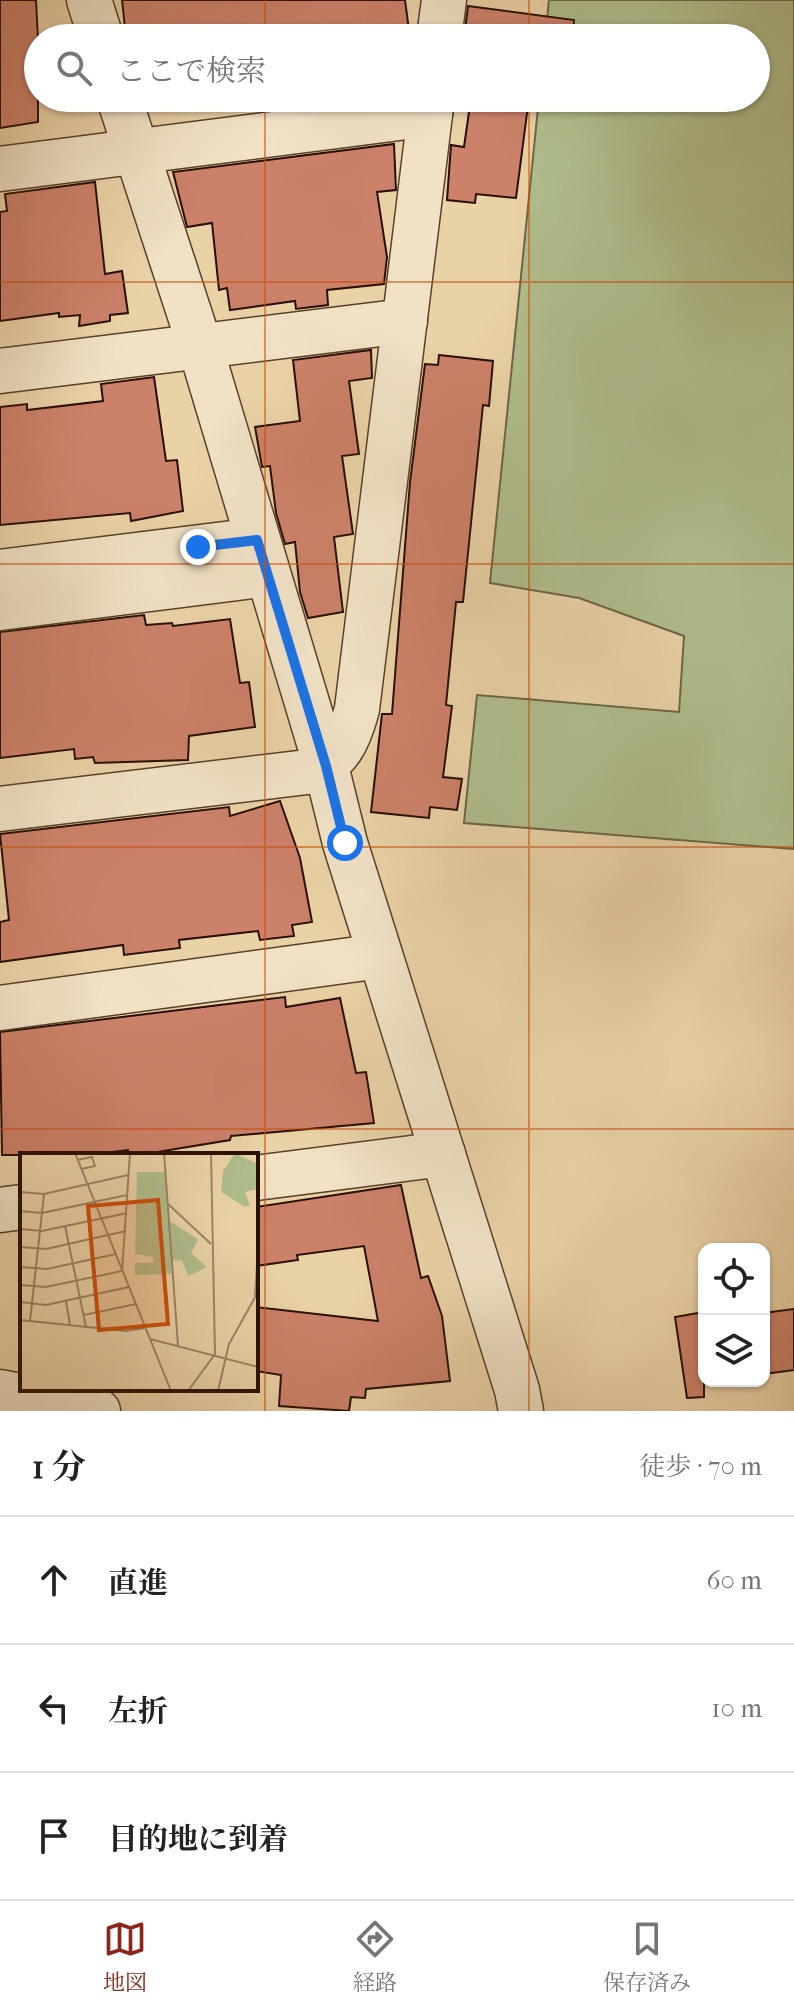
<!DOCTYPE html>
<html lang="ja">
<head>
<meta charset="utf-8">
<style>
	:root { --surface:#fff; --page:#f6f6f6; --text:#222; --muted:#767676; --line:#e0e0e0; --accent:#8f2418 }
	body { margin:0; font-family:"IM FELL French Canon","Noto Serif JP",serif; background:var(--page); color:var(--text) }
	.controls { position:absolute; right:24px; bottom:24px; display:grid; overflow:hidden; border-radius:16px; box-shadow:0 2px 6px #0004 }
	.controls button { width:72px; height:72px; display:grid; place-items:center; padding:0; border:0; border-bottom:2px solid var(--line); background:var(--surface); color:var(--text); font:40px sans-serif }
	.stop { position:absolute; width:24px; height:24px; margin:-18px; border:6px solid #1a73e8; border-radius:50%; background:#fff }
	.stop.end { background:#1a73e8; border-color:#fff; box-shadow:0 2px 8px #0008 }
	.list { margin:0; padding:0; list-style:none }
	h2 { display:flex; justify-content:space-between; align-items:center; height:104px; margin:0; padding:0 32px; font-size:34px }
	h2 small { font-size:26px; font-weight:400; color:var(--muted) }
	.list li { display:grid; grid-template-columns:52px 1fr auto; gap:24px; align-items:center; box-sizing:border-box; height:128px; padding:0 32px; border-top:2px solid var(--line) }
	.list b { display:block; font-size:30px; white-space:nowrap }
	.list em { font-size:26px; font-style:normal; color:var(--muted) }
	.icon { flex:none; width:44px; height:44px; fill:none; stroke:currentColor; stroke-width:2; stroke-linecap:round; stroke-linejoin:round }
	.map { position:relative; flex:none; width:794px; height:1411px; overflow:hidden }
	.search { position:absolute; background:var(--surface); box-shadow:0 2px 6px #0004; left:24px; right:24px; top:24px; height:88px; display:flex; align-items:center; gap:20px; box-sizing:border-box; padding:0 28px; border-radius:44px; color:var(--muted); font-size:30px }
	.sheet { height:488px; background:var(--surface) }
	nav { display:flex; justify-content:space-around; align-items:center; box-sizing:border-box; height:112px; border-top:2px solid var(--line); background:var(--surface); font-size:22px; color:var(--muted) }
	nav a { display:grid; justify-items:center; gap:4px }
	nav .on { color:var(--accent) }
	.map>svg:first-child { display:block }
	.green { fill:#b0bd8c; stroke:#6c6646; stroke-width:2 }
	.building { fill:#cc816a; stroke:#280f00; stroke-width:2 }
	.lines { fill:none; stroke-linecap:round; stroke-linejoin:round }
	.minor-casing { stroke:#58402a; stroke-width:47 }
	.minor { stroke:#f1e2c6; stroke-width:44 }
	.route { stroke:#1a73e8; stroke-width:10 }
	.grid { fill:none; stroke:#cb4e0a; stroke-width:2; stroke-opacity:0.55 }
	.inset-road { fill:none; stroke:#9c8464; stroke-width:2 }
	.view { fill:#cb4e0a; fill-opacity:0.15; stroke:#cb4e0a; stroke-width:4 }
	.inset-edge { fill:none; stroke:#280f00; stroke-width:4 }
</style>
</head>
<body>
<div class="map">
<svg width="794" height="1411" viewBox="0 0 794 1411">
	<rect width="100%" height="100%" fill="#ead2a7"/>
	<filter id="stains"><feTurbulence type="fractalNoise" baseFrequency=".0025" numOctaves="4"/><feColorMatrix values="0 0 0 0 .2 0 0 0 0 .09 0 0 0 0 .02 0 0 0 .5 -.17"/></filter>
	<radialGradient id="worn" r=".72"><stop offset=".6" stop-color="#630" stop-opacity="0"/><stop offset="1" stop-color="#630" stop-opacity=".3"/></radialGradient>
	<polygon class="green" points="549,0 794,0 794,849 464,823 477,695 679,712 684,636 579,598 490,583 539,98 756,98 756,38 545,38"/>
	<g class="building">
		<polygon points="0,0 36,0 38,40 38,122 0,128"/>
		<polygon points="122,0 405,0 410,38 191,38 190,32 126,37"/>
		<polygon points="468,6 574,20 573,38 464,38"/>
		<polygon points="471,98 529,98 516,198 476,194 475,203 447,200 451,145 464,147"/>
		<polygon points="394,144 396,190 377,192 387,257 384,284 327,290 328,305 296,309 295,301 230,310 227,288 219,290 212,223 187,227 173,172"/>
		<polygon points="95,182 105,274 122,271 128,313 110,315 110,321 79,326 80,315 59,317 59,313 0,321 0,212 7,211 5,194"/>
		<polygon points="371,350 372,378 349,381 359,454 342,456 353,534 334,537 343,612 308,618 300,592 295,542 285,544 276,513 270,466 262,467 255,427 300,421 293,360"/>
		<polygon points="439,355 493,361 489,406 483,405 463,602 456,602 446,705 452,706 443,777 462,779 457,810 430,807 429,818 371,812 382,714 392,714 410,482 425,364 438,365"/>
		<polygon points="154,377 166,461 177,460 183,511 131,521 130,513 0,525 0,407 27,404 27,410 103,401 101,384"/>
		<polygon points="144,615 146,625 172,623 173,626 230,619 240,683 249,682 255,727 189,736 188,760 95,763 93,757 75,759 74,749 0,758 0,632"/>
		<polygon points="280,801 300,858 312,922 292,925 294,936 260,940 258,931 179,940 180,948 124,955 123,945 0,962 0,922 9,920 0,834 229,807 230,816"/>
		<polygon points="285,997 286,1007 340,998 356,1073 366,1072 374,1123 231,1136 230,1140 139,1155 129,1155 128,1150 86,1155 2,1155 0,1032"/>
		<polygon points="401,1185 421,1278 428,1276 442,1316 450,1381 366,1389 365,1398 351,1397 349,1411 279,1406 281,1375 256,1371 256,1307 378,1321 364,1246 297,1255 298,1260 256,1266 256,1207"/>
		<polygon points="794,1309 794,1370 764,1374 764,1313"/>
		<polygon points="704,1312 704,1397 687,1398 675,1317"/>
	</g>
	<g class="lines">
		<defs>
			<g id="minor">
				<polyline points="89,0 101,38"/>
				<polyline points="439,38 444,0"/>
				<polyline points="119,98 200,346 326,766 345,843 517,1390 521,1411"/>
				<polyline points="0,169 430,114"/>
				<polyline points="0,371 405,321"/>
				<polyline points="0,572 257,540"/>
				<polyline points="0,608 268,574"/>
				<path d="M0,809L307,772C339,763 349,739 357,709L432,98"/>
				<polyline points="0,1008 380,956"/>
				<polyline points="256,1178 443,1154"/>
				<polyline points="0,1210 22,1207"/>
				<polyline points="0,1392 98,1411"/>
			</g>
		</defs>
		<use href="#minor" class="minor-casing"/>
		<use href="#minor" class="minor"/>
	</g>
	<g class="lines">
		<polyline class="route" points="198,547 257,540 326,766 345,843"/>
	</g>
	<path class="grid" d="M265,0V38M529,0V38M265,98V1411M529,98V1411M0,282H794M0,564H794M0,847H794M0,1129H794"/>
	<g transform="translate(20 1153)">
		<rect width="238" height="238" fill="#ead2a7"/>
		<path d="M215,0L238,11V36L225,39L230,52L225,54L201,39L203,18ZM117,19H145L148,67L178,86L171,100L187,114L168,123L162,107L151,108L152,121L115,122V110H133V104L115,101Z" fill="#b0bd8c"/>
		<path class="inset-road" d="M55,0L151,238M144,0L158,193M57,7L72,4L75,13L61,16M0,39L24,41L108,22M147,50L191,91M0,58L22,60L107,42M45,73L66,174M0,76L22,78L107,60M0,94L26,96L106,78M0,114L27,116L96,101M102,118L110,0M0,132L26,134L102,118M235,143L238,97M46,148L50,172M0,149L26,152L109,134M64,162L116,151M0,167L106,178L125,175M10,168L24,41M130,186L238,214M168,238L195,201L191,0M198,238L209,191L238,139"/>
		<path class="view" d="M138,47L148,171L79,177L68,53Z"/>
		<rect width="238" height="238" class="inset-edge"/>
	</g>
	<rect width="100%" height="100%" filter="url(#stains)"/>
	<rect width="100%" height="100%" fill="url(#worn)"/>
</svg>
<div class="controls">
<button><svg class="icon" aria-label="locate" viewBox="0 0 24 24"><circle cx="12" cy="12" r="6"/><path d="M12 2v4M12 18v4M2 12h4M18 12h4"/></svg></button>
<button><svg class="icon" aria-label="layers" viewBox="0 0 24 24"><path d="M12 4l9 5-9 5-9-5zM3 14l9 5 9-5"/></svg></button>
</div>
<div class="stop" style="left:345px;top:843px"></div>
<div class="stop end" style="left:198px;top:547px"></div>
<div class="search"><svg class="icon" aria-label="search" viewBox="0 0 24 24"><circle cx="10" cy="10" r="6"/><path d="M15 15l6 6"/></svg>ここで検索</div>
</div>
<section class="sheet">
<h2>1 分<small>徒歩 · 70 m</small></h2>
<ul class="list">
<li><svg class="icon" aria-label="ahead" viewBox="0 0 24 24"><path d="M12 20V5M6 11l6-6 6 6"/></svg><div><b>直進</b></div><em>60 m</em></li>
<li><svg class="icon" aria-label="left" viewBox="0 0 24 24"><path d="M17 20v-9H6M10 6l-5 5 5 5"/></svg><div><b>左折</b></div><em>10 m</em></li>
<li><svg class="icon" aria-label="arrive" viewBox="0 0 24 24"><path d="M6 21V4h12l-3 4 3 4H6"/></svg><div><b>目的地に到着</b></div></li>
</ul>
</section>
<nav>
<a class="on"><svg class="icon" aria-label="map" viewBox="0 0 24 24"><path d="M3 6l6-2 6 2 6-2v14l-6 2-6-2-6 2zM9 4v14M15 6v14"/></svg>地図</a>
<a><svg class="icon" aria-label="directions" viewBox="0 0 24 24"><path d="M12 3l9 9-9 9-9-9zM9 14v-3h6M13 9l2 2-2 2"/></svg>経路</a>
<a><svg class="icon" aria-label="saved" viewBox="0 0 24 24"><path d="M7 4h10v16l-5-4-5 4z"/></svg>保存済み</a>
</nav>
</body>
</html>
